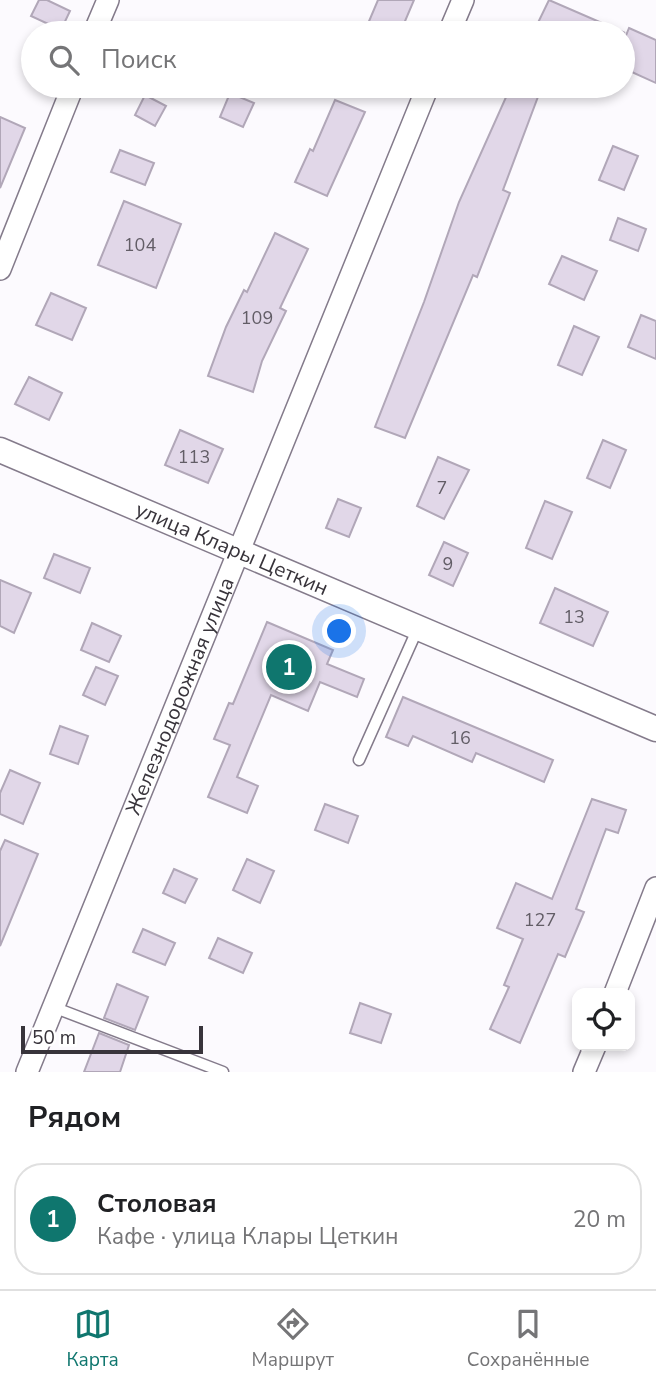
<!DOCTYPE html>
<html lang="ru">
<head>
<meta charset="utf-8">
<style>
	:root { --surface:#fff; --page:#f6f6f6; --text:#202124; --muted:#757577; --line:#e0e0e0; --accent:#0f766e }
	body { margin:0; font-family:"Nunito Sans",sans-serif; background:var(--page); color:var(--text) }
	.controls { position:absolute; right:21px; bottom:21px; display:grid; overflow:hidden; border-radius:14px; box-shadow:0 4px 10px #0003 }
	.controls button { width:63px; height:63px; display:grid; place-items:center; padding:0; border:0; border-bottom:2px solid var(--line); background:var(--surface); color:var(--text); font:35px sans-serif }
	.scale { position:absolute; left:21px; bottom:18px; width:182px; box-sizing:border-box; padding-left:7px; border:4px solid #38343b; border-top:0; font-size:19px; line-height:24px; white-space:nowrap; color:#38343b; -webkit-text-stroke:5px #fff; paint-order:stroke }
	.you { position:absolute; left:340px; top:632px; width:24px; height:24px; margin:-18px; border:5px solid #fff; border-radius:50%; background:#1a73e8; box-shadow:0 0 0 10px #1a73e833 }
	.badge { display:grid; place-items:center; width:46px; height:46px; border-radius:50%; background:var(--accent); color:#fff; font-size:23px; font-weight:700 }
	.pin { position:absolute; translate:-50% -50%; border:4px solid #fff; box-shadow:0 2px 7px #0006 }
	.list { margin:0; padding:0; list-style:none }
	h2 { display:flex; justify-content:space-between; align-items:center; height:91px; margin:0; padding:0 28px; font-size:30px }
	h2 small { font-size:23px; font-weight:400; color:var(--muted) }
	.list li { display:grid; grid-template-columns:46px 1fr auto; gap:21px; align-items:center; box-sizing:border-box; height:112px; margin:0 14px 14px; padding:0 14px; border:2px solid var(--line); border-radius:28px }
	.list b { display:block; font-size:26px; white-space:nowrap }
	.list p { margin:0; font-size:23px; white-space:nowrap; color:var(--muted) }
	.list em { font-size:23px; font-style:normal; color:var(--muted) }
	.icon { flex:none; width:38px; height:38px; fill:none; stroke:currentColor; stroke-width:2; stroke-linecap:round; stroke-linejoin:round }
	.map { position:relative; flex:none; width:656px; height:1072px; overflow:hidden }
	.search { position:absolute; background:var(--surface); box-shadow:0 4px 10px #0003; left:21px; right:21px; top:21px; height:77px; display:flex; align-items:center; gap:18px; box-sizing:border-box; padding:0 24px; border-radius:38px; color:var(--muted); font-size:26px }
	.sheet { height:217px; background:var(--surface) }
	nav { display:flex; justify-content:space-around; align-items:center; box-sizing:border-box; height:98px; border-top:2px solid var(--line); background:var(--surface); font-size:19px; color:var(--muted) }
	nav a { display:grid; justify-items:center; gap:4px }
	nav .on { color:var(--accent) }
	.map>svg:first-child { display:block }
	.building { fill:#e1d7e8; stroke:#b1a7b8; stroke-width:2 }
	.lines { fill:none; stroke-linecap:round; stroke-linejoin:round }
	.service-casing { stroke:#847b8b; stroke-width:13 }
	.minor-casing { stroke:#847b8b; stroke-width:24 }
	.tertiary-casing { stroke:#847b8b; stroke-width:27 }
	.service { stroke:#fff; stroke-width:10 }
	.minor { stroke:#fff; stroke-width:21 }
	.tertiary { stroke:#fff; stroke-width:24 }
	.labels { text-anchor:middle; dominant-baseline:central; stroke-width:5; stroke-linejoin:round; paint-order:stroke }
	.number-label { font-size:18px; fill:#625d66 }
	.street-label { font-size:21px; fill:#38343b; stroke:#fff }
</style>
</head>
<body>
<div class="map">
<svg width="656" height="1072" viewBox="0 0 656 1072">
	<rect width="100%" height="100%" fill="#fcfafe"/>
	<g class="building">
		<polygon points="39,0 47,0 70,11 61,30 31,16"/>
		<polygon points="378,0 414,0 400,33 364,33"/>
		<polygon points="549,0 625,33 533,33"/>
		<polygon points="629,28 656,40 656,83 623,68 623,43"/>
		<polygon points="511,86 542,86 503,190 510,193 477,277 473,275 405,438 375,427 424,302 459,202"/>
		<polygon points="230,93 254,103 243,127 220,117"/>
		<polygon points="145,95 166,106 155,126 135,115"/>
		<polygon points="335,100 365,112 327,196 295,182 310,149 313,151"/>
		<polygon points="0,117 25,128 0,188"/>
		<polygon points="613,146 638,156 624,190 599,180"/>
		<polygon points="120,150 154,163 145,185 111,172"/>
		<polygon points="124,201 181,224 156,288 98,265"/>
		<polygon points="618,218 646,229 638,251 610,240"/>
		<polygon points="275,233 308,249 280,308 286,311 262,361 253,392 208,376 226,327 244,290 247,292"/>
		<polygon points="562,256 597,271 584,300 549,284"/>
		<polygon points="51,293 86,308 72,340 36,325"/>
		<polygon points="641,315 656,321 656,359 628,347"/>
		<polygon points="574,326 599,337 582,375 558,365"/>
		<polygon points="29,377 62,393 49,420 15,404"/>
		<polygon points="180,430 223,449 208,483 165,465"/>
		<polygon points="603,440 626,450 610,488 587,478"/>
		<polygon points="438,457 469,470 444,519 417,506"/>
		<polygon points="338,499 361,508 349,537 326,528"/>
		<polygon points="545,501 572,512 552,559 526,548"/>
		<polygon points="444,542 468,553 453,586 429,575"/>
		<polygon points="54,554 90,568 80,593 44,578"/>
		<polygon points="0,580 31,593 14,633 0,626"/>
		<polygon points="555,588 608,612 593,646 540,623"/>
		<polygon points="267,622 333,650 327,664 364,679 357,697 320,682 308,711 271,695 237,777 258,786 247,813 208,797 230,745 214,739 229,703 233,704"/>
		<polygon points="92,623 121,636 109,662 81,650"/>
		<polygon points="96,667 118,676 105,705 83,695"/>
		<polygon points="403,697 553,760 544,782 476,753 472,762 413,736 408,746 386,737"/>
		<polygon points="60,726 88,736 78,764 50,754"/>
		<polygon points="10,770 40,783 23,824 0,814 0,793"/>
		<polygon points="592,799 626,810 618,833 606,829 576,909 584,912 565,957 558,954 520,1043 490,1029 509,987 504,985 523,939 497,928 516,883 552,899"/>
		<polygon points="325,804 358,816 348,843 315,830"/>
		<polygon points="5,840 38,854 0,946 0,851"/>
		<polygon points="247,859 274,871 260,903 233,890"/>
		<polygon points="174,869 197,879 185,903 163,893"/>
		<polygon points="143,929 175,943 165,965 133,952"/>
		<polygon points="218,938 252,953 243,973 209,958"/>
		<polygon points="117,984 148,997 135,1030 104,1018"/>
		<polygon points="360,1003 391,1014 381,1043 350,1033"/>
		<polygon points="99,1033 129,1045 120,1072 84,1072"/>
	</g>
	<g class="lines">
		<defs>
			<g id="service">
				<polyline points="359,760 418,628"/>
				<polyline points="53,1007 223,1072"/>
			</g>
			<g id="minor">
				<polyline points="94,33 108,0"/>
				<polyline points="449,33 463,0"/>
				<polyline points="0,269 73,86"/>
				<polyline points="615,993 656,888"/>
				<path id="s1" d="M27,1072L428,86"/>
				<polyline points="584,1072 595,1046"/>
			</g>
			<g id="tertiary">
				<path id="s2" d="M0,450L656,729"/>
			</g>
		</defs>
		<use href="#service" class="service-casing"/>
		<use href="#minor" class="minor-casing"/>
		<use href="#tertiary" class="tertiary-casing"/>
		<use href="#service" class="service"/>
		<use href="#minor" class="minor"/>
		<use href="#tertiary" class="tertiary"/>
	</g>
	<g class="labels">
		<g class="number-label">
			<text x="140" y="245">104</text>
			<text x="257" y="318">109</text>
			<text x="194" y="457">113</text>
			<text x="442" y="488">7</text>
			<text x="448" y="564">9</text>
			<text x="574" y="617">13</text>
			<text x="460" y="738">16</text>
			<text x="540" y="920">127</text>
		</g>
		<g class="street-label">
			<text stroke="none"><textPath href="#s2" startOffset="252">улица Клары Цеткин</textPath></text>
			<text stroke="none"><textPath href="#s1" startOffset="406">Железнодорожная улица</textPath></text>
		</g>
	</g>
</svg>
<div class="controls">
<button><svg class="icon" aria-label="locate" viewBox="0 0 24 24"><circle cx="12" cy="12" r="6"/><path d="M12 2v4M12 18v4M2 12h4M18 12h4"/></svg></button>
</div>
<div class="scale">50 m</div>
<div class="you"></div>
<div class="pin badge" style="left:289px;top:667px">1</div>
<div class="search"><svg class="icon" aria-label="search" viewBox="0 0 24 24"><circle cx="10" cy="10" r="6"/><path d="M15 15l6 6"/></svg>Поиск</div>
</div>
<section class="sheet">
<h2>Рядом<small></small></h2>
<ul class="list">
<li><span class="badge">1</span><div><b>Столовая</b><p>Кафе · улица Клары Цеткин</p></div><em>20 m</em></li>
</ul>
</section>
<nav>
<a class="on"><svg class="icon" aria-label="map" viewBox="0 0 24 24"><path d="M3 6l6-2 6 2 6-2v14l-6 2-6-2-6 2zM9 4v14M15 6v14"/></svg>Карта</a>
<a><svg class="icon" aria-label="directions" viewBox="0 0 24 24"><path d="M12 3l9 9-9 9-9-9zM9 14v-3h6M13 9l2 2-2 2"/></svg>Маршрут</a>
<a><svg class="icon" aria-label="saved" viewBox="0 0 24 24"><path d="M7 4h10v16l-5-4-5 4z"/></svg>Сохранённые</a>
</nav>
</body>
</html>
